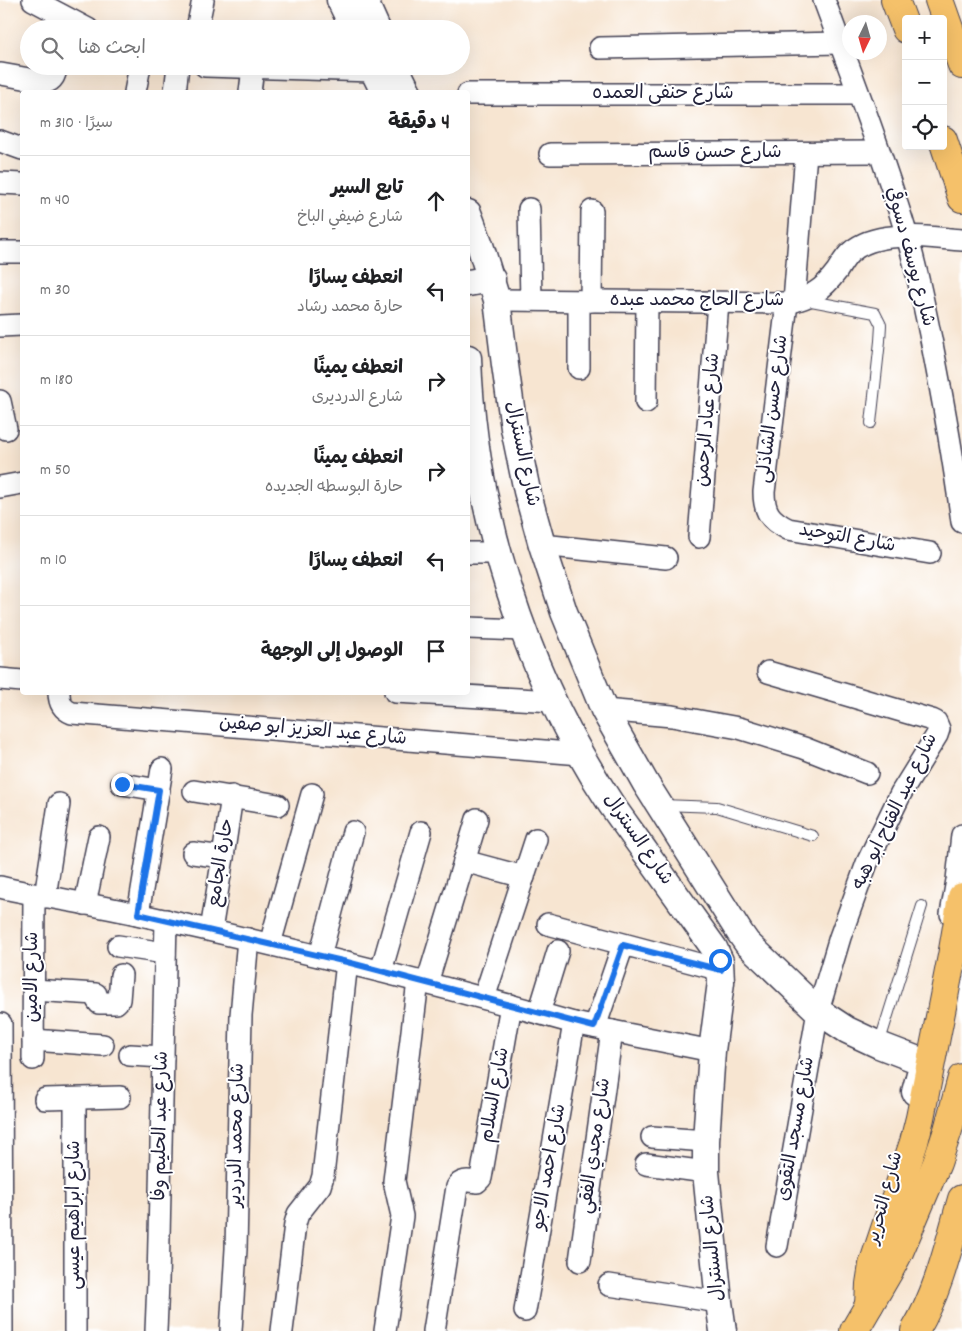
<!DOCTYPE html>
<html lang="ar">
<head>
<meta charset="utf-8">
<style>
	:root { --surface:#fff; --page:#f2f2f2; --text:#202124; --muted:#757577; --line:#e0e0e0 }
	body { margin:0; font-family:Dekko,"Playpen Sans Arabic",sans-serif; background:var(--page); color:var(--text); direction:rtl }
	.controls { position:absolute; right:15px; top:15px; display:grid; overflow:hidden; border-radius:5px; box-shadow:0 5px 20px #0002 }
	.controls button { width:45px; height:45px; display:grid; place-items:center; padding:0; border:0; border-bottom:1px solid var(--line); background:var(--surface); color:var(--text); font:25px sans-serif }
	.compass { position:absolute; left:842px; top:15px; width:45px; height:45px; border-radius:50%; background:var(--surface); box-shadow:0 5px 20px #0002; rotate:185deg }
	.stop { position:absolute; width:15px; height:15px; margin:-11px; border:4px solid #1a73e8; border-radius:50%; background:#fff }
	.stop.end { background:#1a73e8; border-color:#fff; box-shadow:0 1px 5px #0008 }
	.list { margin:0; padding:0; list-style:none }
	h2 { display:flex; justify-content:space-between; align-items:center; height:65px; margin:0; padding:0 20px; font-size:21px }
	h2 small { font-size:16px; font-weight:400; color:var(--muted) }
	.list li { display:grid; grid-template-columns:32px 1fr auto; gap:15px; align-items:center; box-sizing:border-box; height:90px; padding:0 20px; border-top:1px solid var(--line) }
	.list b { display:block; font-size:19px; white-space:nowrap }
	.list p { margin:0; font-size:16px; white-space:nowrap; color:var(--muted) }
	.list em { font-size:16px; font-style:normal; color:var(--muted) }
	.icon { flex:none; width:28px; height:28px; fill:none; stroke:currentColor; stroke-width:2; stroke-linecap:round; stroke-linejoin:round }
	.map { position:relative; flex:none; width:962px; height:1331px; overflow:hidden; direction:ltr }
	.search { position:absolute; background:var(--surface); box-shadow:0 5px 20px #0002; left:20px; top:20px; width:450px; height:55px; display:flex; align-items:center; gap:12px; box-sizing:border-box; padding:0 18px; border-radius:28px; color:var(--muted); font-size:19px }
	.panel { position:absolute; background:var(--surface); box-shadow:0 5px 20px #0002; left:20px; top:90px; width:450px; height:605px; border-radius:5px; direction:rtl }
	.map>svg:first-child { display:block }
	.lines { fill:none; stroke-linecap:round; stroke-linejoin:round }
	.service-casing { stroke:#423f52; stroke-width:12 }
	.minor-casing { stroke:#423f52; stroke-width:24 }
	.tertiary-casing { stroke:#423f52; stroke-width:29 }
	.motorway-casing { stroke:#423f52; stroke-width:30 }
	.service { stroke:#fff; stroke-width:10 }
	.minor { stroke:#fff; stroke-width:21 }
	.tertiary { stroke:#fff; stroke-width:26 }
	.motorway { stroke:#f5c16b; stroke-width:28 }
	.route { stroke:#1a73e8; stroke-width:6 }
	.labels { text-anchor:middle; dominant-baseline:central; stroke-width:4; stroke-linejoin:round; paint-order:stroke }
	.street-label { font-size:19px; fill:#22223b; stroke:#fff }
</style>
</head>
<body>
<div class="map">
<svg width="962" height="1331" viewBox="0 0 962 1331">
	<rect width="100%" height="100%" fill="#fff"/>
	<filter id="ink" filterUnits="userSpaceOnUse"><feTurbulence type="fractalNoise" baseFrequency=".02" numOctaves="2"/><feDisplacementMap in="SourceGraphic" scale="10" xChannelSelector="R" yChannelSelector="G"/><feConvolveMatrix kernelMatrix="1 2 1 2 8 2 1 2 1" color-interpolation-filters="sRGB"/></filter>
	<filter id="wash" filterUnits="userSpaceOnUse"><feTurbulence type="fractalNoise" baseFrequency=".0096" numOctaves="4" result="noise"/><feDisplacementMap in="SourceGraphic" scale="20" xChannelSelector="R" yChannelSelector="G"/><feGaussianBlur stdDeviation="1.12" result="paint"/><feColorMatrix in="noise" values="0 0 0 0 0 0 0 0 0 0 0 0 0 0 0 0 0 1.4 0 .05"/><feComposite in="paint" operator="in"/></filter>
	<g filter="url(#wash)">
		<rect width="100%" height="100%" fill="#f7e5d1"/>
	</g>
	<g filter="url(#ink)">
		<g class="lines">
			<defs>
				<g id="service">
					<polyline points="806,300 875,313 881,325 880,341 871,423"/>
					<polyline points="662,805 717,807 813,836"/>
					<polyline points="879,1044 922,906"/>
				</g>
				<g id="minor">
					<polyline points="33,0 88,29"/>
					<path d="M824,0C853,78 883,156 907,236C917,270 924,305 931,339C943,400 954,461 962,522"/>
					<polyline points="197,29 203,0"/>
					<polyline points="600,48 840,43"/>
					<polyline points="205,66 373,71"/>
					<path d="M1,74L46,82C54,80 55,74 57,66"/>
					<polyline points="135,92 140,66"/>
					<polyline points="175,92 178,66"/>
					<polyline points="250,92 253,68"/>
					<polyline points="468,94 858,94"/>
					<polyline points="0,141 22,149"/>
					<polyline points="550,154 879,152"/>
					<polyline points="0,183 22,184"/>
					<polyline points="529,209 531,300"/>
					<polyline points="0,252 22,252"/>
					<path d="M497,300L787,303C811,297 822,291 837,271C841,265 845,257 851,252C878,228 929,238 962,240"/>
					<polyline points="591,301 592,211"/>
					<polyline points="794,301 806,153"/>
					<path d="M787,303L764,492C764,512 770,520 788,529L930,553"/>
					<polyline points="0,326 22,325"/>
					<polyline points="579,368 579,301"/>
					<polyline points="0,401 6,429"/>
					<polyline points="646,402 647,302"/>
					<polyline points="0,487 22,483"/>
					<polyline points="699,537 718,303"/>
					<polyline points="542,545 666,558"/>
					<polyline points="468,553 498,553"/>
					<polyline points="468,628 523,630"/>
					<polyline points="768,672 932,720 936,722 939,729 937,735 901,793 867,863 840,937 818,1011 777,1246"/>
					<polyline points="0,679 22,681"/>
					<path d="M59,692C59,703 62,709 72,713L581,754"/>
					<polyline points="395,692 553,701"/>
					<polyline points="604,710 672,716 739,728 804,748 867,773"/>
					<polyline points="122,784 159,790"/>
					<polyline points="194,791 278,805"/>
					<polyline points="193,853 223,857"/>
					<polyline points="464,861 524,877"/>
					<path d="M0,887C47,898 94,904 141,915C287,947 431,983 574,1023L612,1031L712,1051"/>
					<polyline points="45,897 59,804"/>
					<polyline points="85,904 99,837"/>
					<polyline points="138,914 162,769"/>
					<polyline points="951,914 957,880 962,835"/>
					<polyline points="548,924 721,970"/>
					<polyline points="211,930 223,857 232,796"/>
					<polyline points="270,944 312,794"/>
					<polyline points="118,946 165,953"/>
					<polyline points="320,956 353,832"/>
					<polyline points="381,971 421,832"/>
					<polyline points="427,983 477,819"/>
					<polyline points="33,990 96,994 97,1000 99,1003 116,1003 119,1000 121,975"/>
					<polyline points="484,998 536,839"/>
					<polyline points="539,1013 558,951"/>
					<polyline points="1,1024 2,1331"/>
					<polyline points="595,1027 623,945"/>
					<polyline points="33,1040 103,1045"/>
					<polyline points="130,1055 163,1057"/>
					<polyline points="33,1059 34,895"/>
					<polyline points="45,1099 120,1097"/>
					<polyline points="652,1137 706,1141"/>
					<polyline points="646,1164 706,1172"/>
					<polyline points="580,1261 612,1031"/>
					<polyline points="609,1285 719,1302"/>
					<polyline points="525,1311 574,1023"/>
					<polyline points="75,1331 75,1099"/>
					<polyline points="156,1331 158,1282 166,920"/>
					<polyline points="231,1331 236,1249 241,1015 248,939"/>
					<polyline points="282,1331 295,1224 298,1214 320,1186 323,1176 347,962"/>
					<polyline points="385,1331 402,1216 394,1181 418,981"/>
					<path d="M434,1331L457,1187C461,1179 469,1181 477,1182L481,1178L511,1005"/>
				</g>
				<g id="tertiary">
					<polyline points="340,0 354,29"/>
					<polyline points="364,0 377,29"/>
					<polyline points="371,66 384,92"/>
					<polyline points="395,66 408,92"/>
					<polyline points="468,213 480,245 497,300 505,365 514,428 527,491 542,545 564,612 604,710 646,784 740,933 747,943 818,1011 847,1030 879,1045 923,1062 915,1092"/>
					<polyline points="468,283 492,279"/>
					<path d="M468,358C473,511 526,676 611,804C622,820 634,836 646,853C669,885 692,917 714,948L720,961L721,982L712,1051L706,1141V1172L719,1302L723,1331"/>
				</g>
				<g id="motorway">
					<polyline points="895,0 906,29"/>
					<polyline points="939,0 962,65"/>
					<polyline points="943,140 962,198"/>
					<polyline points="869,1305 870,1284 873,1265 914,1142 920,1118 952,956 962,897"/>
					<polyline points="854,1331 889,1271 899,1252 937,1163 948,1130 962,1078"/>
					<path d="M915,1331C939,1291 949,1244 962,1199"/>
				</g>
			</defs>
			<use href="#service" class="service-casing"/>
			<use href="#minor" class="minor-casing"/>
			<use href="#tertiary" class="tertiary-casing"/>
			<use href="#motorway" class="motorway-casing"/>
			<use href="#service" class="service"/>
			<use href="#minor" class="minor"/>
			<use href="#tertiary" class="tertiary"/>
			<use href="#motorway" class="motorway"/>
		</g>
	</g>
	<g class="lines" filter="url(#ink)">
		<polyline class="route" points="122,784 159,790 138,914 347,962 594,1027 623,945 721,970 720,960"/>
	</g>
	<g class="labels">
		<g class="street-label">
			<text x="663" y="94">شارع حنفى العمده</text>
			<text x="715" y="153">شارع حسن قاسم</text>
			<text transform="translate(909 257) rotate(75)">شارع يوسف دسوقي</text>
			<text x="697" y="301">شارع الحاج محمد عبده</text>
			<text transform="translate(774 409) rotate(-83)">شارع حسن الشاذلى</text>
			<text transform="translate(709 420) rotate(-85)">شارع عباد الرحمن</text>
			<text transform="translate(521 454) rotate(78)">شارع السنترال</text>
			<text transform="translate(847 539) rotate(10)">شارع التوحيد</text>
			<text transform="translate(313 732) rotate(5)">شارع عبد العزيز ابو صفين</text>
			<text transform="translate(896 812) rotate(-64)">شارع عبد الفتاح ابو هبه</text>
			<text transform="translate(637 840) rotate(55)">شارع السنترال</text>
			<text transform="translate(222 863) rotate(-81)">حارة الجامع</text>
			<text transform="translate(33 977) rotate(-90)">شارع الامين</text>
			<text transform="translate(496 1095) rotate(-80)">شارع السلام</text>
			<text transform="translate(162 1126) rotate(-89)">شارع عبد الحليم وفا</text>
			<text transform="translate(797 1129) rotate(-80)">شارع مسجد التقوى</text>
			<text transform="translate(238 1135) rotate(-89)">شارع محمد الدردير</text>
			<text transform="translate(596 1146) rotate(-82)">شارع مجدي الفقي</text>
			<text transform="translate(550 1167) rotate(-80)">شارع احمد الاجو</text>
			<text transform="translate(886 1198) rotate(-75)">شارع التحرير</text>
			<text transform="translate(75 1215) rotate(-90)">شارع ابراهيم عيسى</text>
			<text transform="translate(714 1248) rotate(-96)">شارع السنترال</text>
		</g>
	</g>
</svg>
<div class="controls">
<button>+</button>
<button>−</button>
<button><svg class="icon" aria-label="locate" viewBox="0 0 24 24"><circle cx="12" cy="12" r="6"/><path d="M12 2v4M12 18v4M2 12h4M18 12h4"/></svg></button>
</div>
<svg class="compass" viewBox="-18 -18 36 36"><path d="M0-13l5 13h-10z" fill="#e53935"/><path d="M0 13l5-13h-10z" fill="#757577"/></svg>
<div class="stop" style="left:720px;top:960px"></div>
<div class="stop end" style="left:122px;top:784px"></div>
<div class="search"><svg class="icon" aria-label="search" viewBox="0 0 24 24"><circle cx="10" cy="10" r="6"/><path d="M15 15l6 6"/></svg>ابحث هنا</div>
<section class="panel">
<h2>4 دقيقة<small>سيرًا · 310 m</small></h2>
<ul class="list">
<li><svg class="icon" aria-label="ahead" viewBox="0 0 24 24"><path d="M12 20V5M6 11l6-6 6 6"/></svg><div><b>تابع السير</b><p>شارع ضيفي الباخ</p></div><em>40 m</em></li>
<li><svg class="icon" aria-label="left" viewBox="0 0 24 24"><path d="M17 20v-9H6M10 6l-5 5 5 5"/></svg><div><b>انعطف يسارًا</b><p>حارة محمد رشاد</p></div><em>30 m</em></li>
<li><svg class="icon" aria-label="right" viewBox="0 0 24 24"><path d="M7 20v-9h11M14 6l5 5-5 5"/></svg><div><b>انعطف يمينًا</b><p>شارع الدرديرى</p></div><em>180 m</em></li>
<li><svg class="icon" aria-label="right" viewBox="0 0 24 24"><path d="M7 20v-9h11M14 6l5 5-5 5"/></svg><div><b>انعطف يمينًا</b><p>حارة البوسطه الجديده</p></div><em>50 m</em></li>
<li><svg class="icon" aria-label="left" viewBox="0 0 24 24"><path d="M17 20v-9H6M10 6l-5 5 5 5"/></svg><div><b>انعطف يسارًا</b></div><em>10 m</em></li>
<li><svg class="icon" aria-label="arrive" viewBox="0 0 24 24"><path d="M6 21V4h12l-3 4 3 4H6"/></svg><div><b>الوصول إلى الوجهة</b></div></li>
</ul>
</section>
</div>
</body>
</html>
